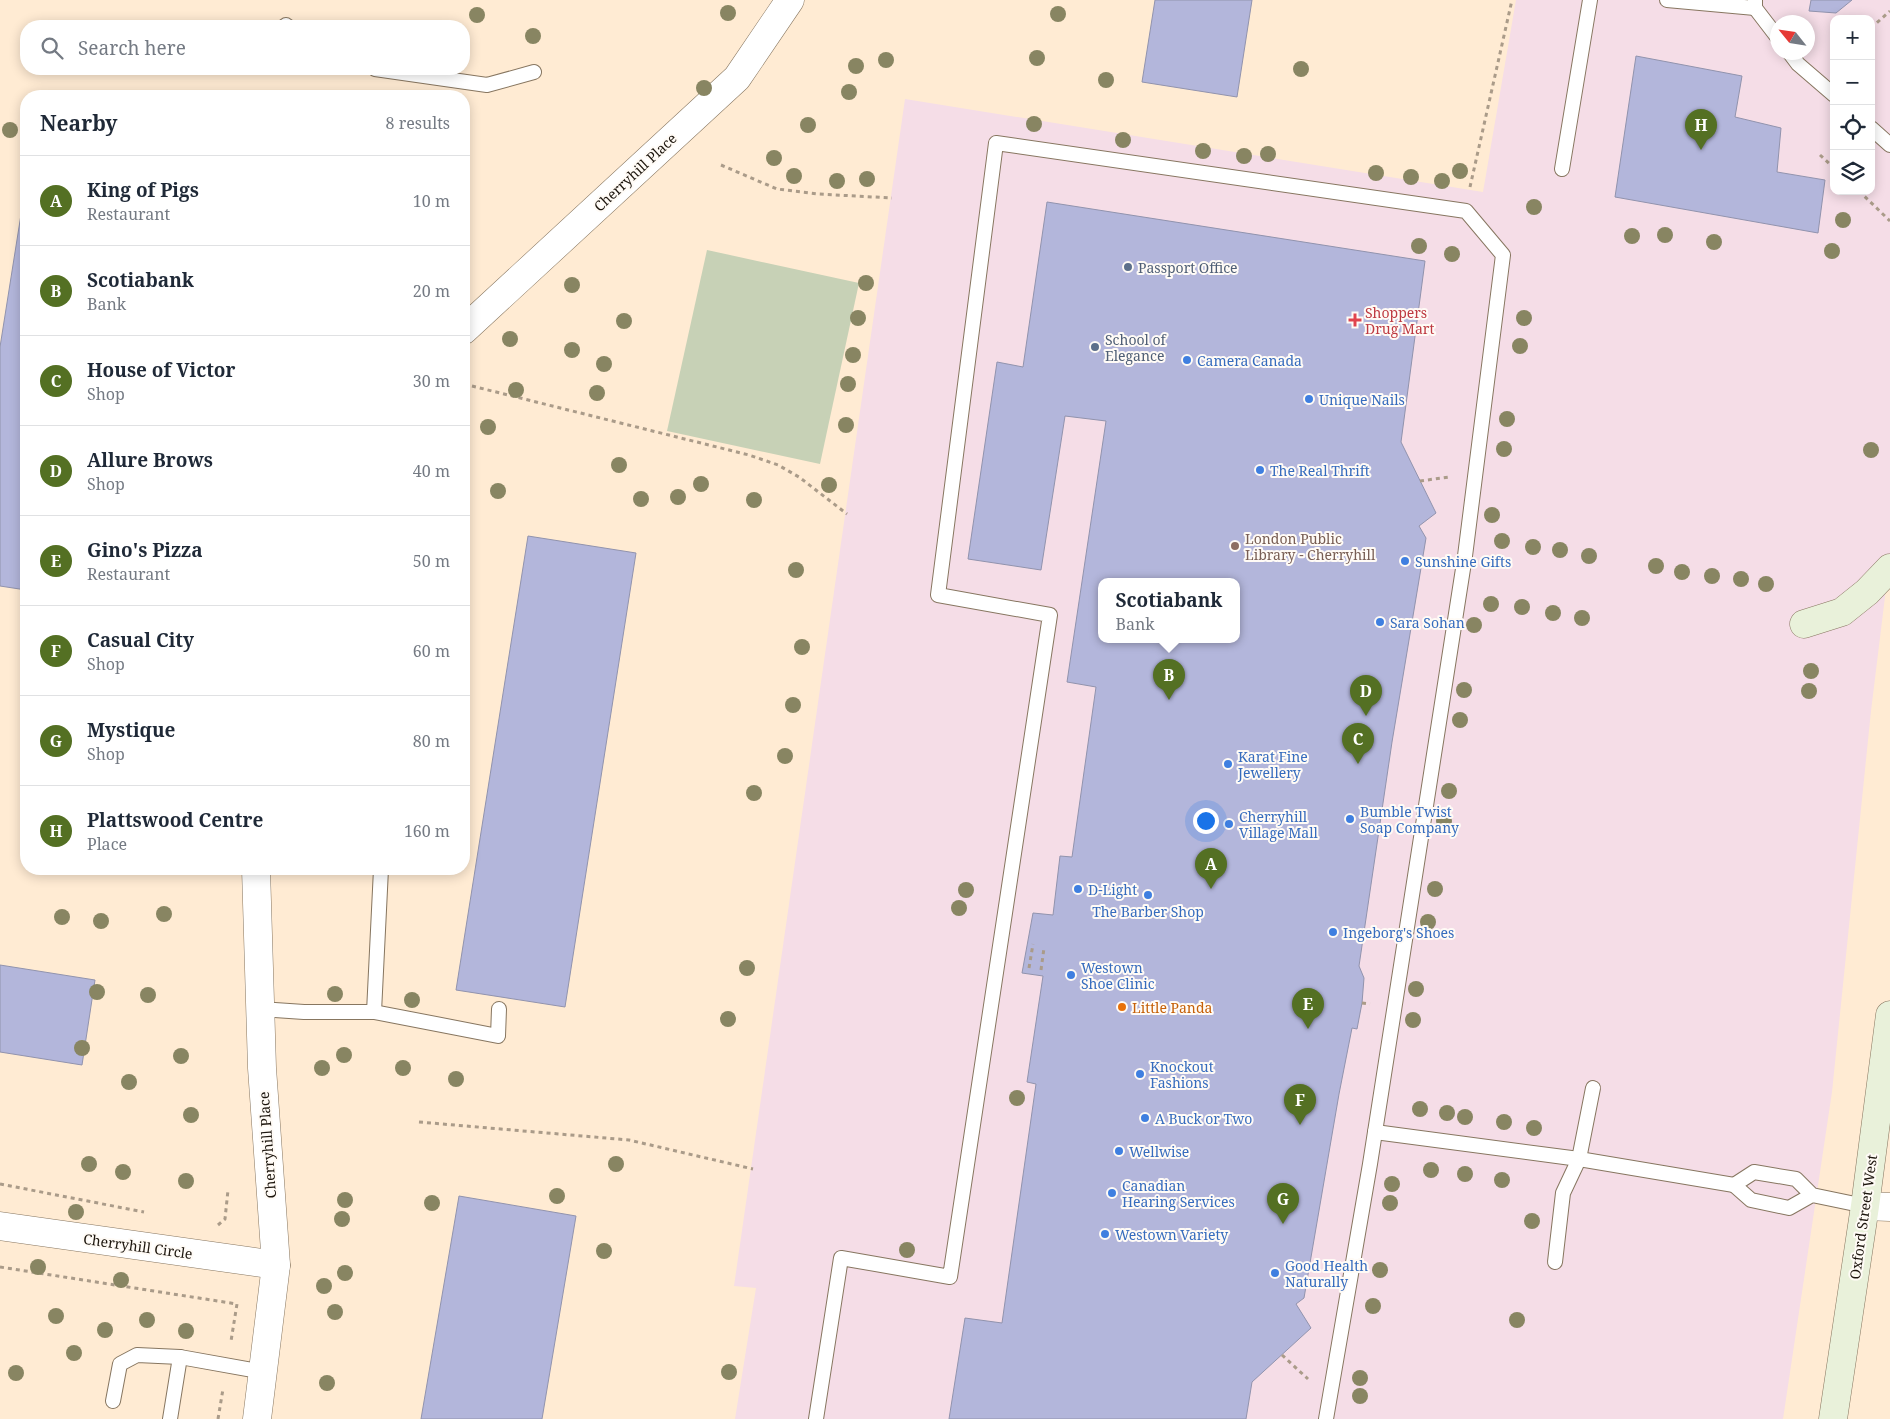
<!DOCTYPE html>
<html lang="en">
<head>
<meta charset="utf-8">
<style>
	:root { --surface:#fff; --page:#f2f2f3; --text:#1f2937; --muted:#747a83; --line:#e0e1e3; --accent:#547023 }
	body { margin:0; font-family:"Noto Serif",serif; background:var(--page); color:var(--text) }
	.controls { position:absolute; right:15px; top:15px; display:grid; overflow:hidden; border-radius:10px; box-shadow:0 2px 12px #0003 }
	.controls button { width:45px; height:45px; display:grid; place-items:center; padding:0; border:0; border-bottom:1px solid var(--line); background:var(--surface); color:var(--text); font:25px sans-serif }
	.compass { position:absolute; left:1770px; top:15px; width:45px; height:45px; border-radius:50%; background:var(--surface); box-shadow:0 2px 12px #0003; rotate:300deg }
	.you { position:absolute; left:1205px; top:820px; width:18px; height:18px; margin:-12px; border:4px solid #fff; border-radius:50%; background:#1a73e8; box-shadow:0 0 0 8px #1a73e833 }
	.badge { display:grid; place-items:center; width:32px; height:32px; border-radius:50%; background:var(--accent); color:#fff; font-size:16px; font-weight:700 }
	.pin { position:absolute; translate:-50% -41px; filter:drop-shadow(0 1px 2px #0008) }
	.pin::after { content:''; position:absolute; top:26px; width:18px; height:15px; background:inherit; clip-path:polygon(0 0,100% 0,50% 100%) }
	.popup { position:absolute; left:1098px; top:578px; width:142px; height:65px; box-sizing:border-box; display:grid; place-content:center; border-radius:10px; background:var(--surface); filter:drop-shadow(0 1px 4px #0005); font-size:16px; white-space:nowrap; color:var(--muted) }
	.popup b { font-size:19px; color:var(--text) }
	.popup::after { content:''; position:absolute; left:50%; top:100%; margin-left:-10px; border:10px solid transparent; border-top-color:var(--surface) }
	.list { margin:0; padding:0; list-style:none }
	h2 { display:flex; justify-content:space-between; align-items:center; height:65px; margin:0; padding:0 20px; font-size:21px }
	h2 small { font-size:16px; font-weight:400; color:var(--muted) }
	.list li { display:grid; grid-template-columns:32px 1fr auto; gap:15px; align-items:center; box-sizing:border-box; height:90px; padding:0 20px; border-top:1px solid var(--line) }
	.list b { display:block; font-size:19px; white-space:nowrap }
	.list p { margin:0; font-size:16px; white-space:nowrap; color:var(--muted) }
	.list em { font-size:16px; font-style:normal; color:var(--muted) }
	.icon { flex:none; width:28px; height:28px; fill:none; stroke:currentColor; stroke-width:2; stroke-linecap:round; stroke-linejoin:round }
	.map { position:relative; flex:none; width:1890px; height:1419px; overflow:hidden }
	.search { position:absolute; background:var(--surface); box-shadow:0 2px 12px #0003; left:20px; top:20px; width:450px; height:55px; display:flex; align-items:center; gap:12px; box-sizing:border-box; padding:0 18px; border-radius:20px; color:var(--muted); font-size:19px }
	.panel { position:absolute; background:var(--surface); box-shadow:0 2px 12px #0003; left:20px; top:90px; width:450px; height:785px; border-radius:20px }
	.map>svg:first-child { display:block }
	.commercial { fill:#f5dde7; fill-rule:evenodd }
	.green { fill:#c7d1b6 }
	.building { fill:#b3b6db; stroke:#9193ad; fill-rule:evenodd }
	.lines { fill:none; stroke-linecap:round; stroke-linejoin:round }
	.service-casing { stroke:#877660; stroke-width:16 }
	.minor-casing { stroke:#877660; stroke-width:29 }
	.tertiary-casing { stroke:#877660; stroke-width:29 }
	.secondary-casing { stroke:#877660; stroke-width:29 }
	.path { stroke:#aa9b89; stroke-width:3; stroke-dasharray:4 4; stroke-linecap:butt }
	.service { stroke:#fff; stroke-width:14 }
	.minor { stroke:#fff; stroke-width:28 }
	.tertiary { stroke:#fff; stroke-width:28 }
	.secondary { stroke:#e9f1da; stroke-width:28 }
	.tree { fill:#888562 }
	.service-dot { fill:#5c6f8a; stroke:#fffbf6; stroke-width:2 }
	.health-dot { fill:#e0444e; stroke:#fffbf6; stroke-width:2 }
	.shop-dot { fill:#3f7fe0; stroke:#fffbf6; stroke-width:2 }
	.education-dot { fill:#8d6e63; stroke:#fffbf6; stroke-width:2 }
	.food-dot { fill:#e8710a; stroke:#fffbf6; stroke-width:2 }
	.labels { text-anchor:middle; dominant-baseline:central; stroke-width:4; stroke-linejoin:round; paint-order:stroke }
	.street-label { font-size:14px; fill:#1c150d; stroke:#fffbf6 }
	.service-label { font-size:14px; fill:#4e5e75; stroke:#fffbf6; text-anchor:start }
	.health-label { font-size:14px; fill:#be3a42; stroke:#fffbf6; text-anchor:start }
	.shop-label { font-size:14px; fill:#366cbe; stroke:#fffbf6; text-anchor:start }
	.education-label { font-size:14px; fill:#785e54; stroke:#fffbf6; text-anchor:start }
	.food-label { font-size:14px; fill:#c56008; stroke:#fffbf6; text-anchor:start }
</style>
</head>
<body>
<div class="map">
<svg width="1890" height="1419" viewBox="0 0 1890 1419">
	<rect width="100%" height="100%" fill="#ffebd3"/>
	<path class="commercial" d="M1516,0H1890V556L1871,711L1832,1092L1783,1419H735L756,1288L734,1286L905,99L1483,192ZM1834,19H1871V191H1834ZM1778,22H1808V52H1778ZM1102,581H1236V639H1102Z"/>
	<polygon class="green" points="707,250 859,283 820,464 667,431"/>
	<g class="building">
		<polygon points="1155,0 1252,0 1237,97 1142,82"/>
		<polygon points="1811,0 1852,0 1836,13 1809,11"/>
		<polygon points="1636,56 1742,76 1735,117 1781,128 1777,172 1825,180 1818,233 1615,197"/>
		<polygon points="26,183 26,590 0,586 0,347"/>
		<path d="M1047,202L1425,261L1401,442L1436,513L1419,526L1426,538L1392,742L1359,966L1364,978L1362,1003L1357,1029L1352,1028L1339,1094L1304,1298L1296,1304L1311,1328L1252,1382L1246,1419H949L965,1318L1002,1323L1036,1084L1027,1082L1043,976L1022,973L1033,913L1053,915L1060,856L1072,857L1096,687L1067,682L1106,421L1065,416L1041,570L968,559L997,362L1023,367ZM1102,581H1236V639H1102Z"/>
		<polygon points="528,536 636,553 565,1007 456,990"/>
		<polygon points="0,965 95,980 82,1065 0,1052"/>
		<polygon points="459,1196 576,1216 542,1419 421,1419"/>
	</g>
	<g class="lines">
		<defs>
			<g id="service">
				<polyline points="1667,0 1755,8"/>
				<polyline points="1755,0 1755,8 1778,38"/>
				<polyline points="286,26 286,25"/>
				<polyline points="1789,52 1798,64 1834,95"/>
				<polyline points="375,69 487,85 534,72"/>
				<polyline points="1871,128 1890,145"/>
				<polyline points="1562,169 1590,0"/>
				<polyline points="260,1009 304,1012 374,1012 381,869"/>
				<polyline points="374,1012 498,1036 499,1009"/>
				<polyline points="1375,1132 1579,1159 1734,1185"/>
				<polyline points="1812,1195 1789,1208 1751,1200 1734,1185 1754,1172 1796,1179 1812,1195 1865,1206"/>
				<polyline points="1555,1262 1563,1193 1579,1159 1593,1088"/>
				<polyline points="113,1401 120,1364 137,1355 180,1357 263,1372"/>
				<polyline points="170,1419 180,1357"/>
				<polyline points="816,1419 841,1258 950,1277 1050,615 938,595 996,143 1466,211 1503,255 1465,556 1370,1164 1326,1419"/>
			</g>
			<g id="minor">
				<polyline points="1865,1206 1890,1207"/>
				<polyline points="0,1226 276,1265"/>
			</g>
			<g id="tertiary">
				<polyline points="464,330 737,78 790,0"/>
				<polyline points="256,869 262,1068 276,1265 257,1419"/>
			</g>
			<g id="secondary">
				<polyline points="1804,624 1842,612 1867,592 1890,568"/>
				<polyline points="1833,1419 1865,1206 1890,1015"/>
			</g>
		</defs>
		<use href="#service" class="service-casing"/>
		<use href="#minor" class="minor-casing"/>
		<use href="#tertiary" class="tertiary-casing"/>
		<use href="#secondary" class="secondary-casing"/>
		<g class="path">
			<polyline points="1871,28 1890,11"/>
			<polyline points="1820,155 1834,168"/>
			<polyline points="721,165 777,189 818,194 892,198"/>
			<polyline points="1470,187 1512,0"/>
			<polyline points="1859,191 1890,221"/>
			<polyline points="472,386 749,455 778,465 799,477 847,514"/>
			<polyline points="1420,481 1449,477"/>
			<polyline points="1029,968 1033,944"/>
			<polyline points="1041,970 1044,948"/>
			<polyline points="1362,1003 1370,1004"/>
			<polyline points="419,1122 629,1140 753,1169"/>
			<polyline points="0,1184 144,1212"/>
			<polyline points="218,1225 225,1219 228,1190"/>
			<polyline points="0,1267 237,1304 231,1341"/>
			<polyline points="1282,1355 1308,1379"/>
			<polyline points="218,1419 223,1389"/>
		</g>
		<use href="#service" class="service"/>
		<use href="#minor" class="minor"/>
		<use href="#tertiary" class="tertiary"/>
		<use href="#secondary" class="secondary"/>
	</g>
	<g class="tree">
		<circle cx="728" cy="13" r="8"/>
		<circle cx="1058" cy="14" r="8"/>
		<circle cx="477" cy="15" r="8"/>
		<circle cx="533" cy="36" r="8"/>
		<circle cx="1037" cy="58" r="8"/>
		<circle cx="886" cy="60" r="8"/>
		<circle cx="856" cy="66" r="8"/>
		<circle cx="1301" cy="69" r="8"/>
		<circle cx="1106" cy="80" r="8"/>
		<circle cx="704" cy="88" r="8"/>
		<circle cx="849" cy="92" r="8"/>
		<circle cx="1034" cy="124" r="8"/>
		<circle cx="808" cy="125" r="8"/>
		<circle cx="10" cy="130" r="8"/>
		<circle cx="1123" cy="140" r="8"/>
		<circle cx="1203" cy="151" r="8"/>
		<circle cx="1268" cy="154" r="8"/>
		<circle cx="1244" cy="156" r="8"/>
		<circle cx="774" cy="158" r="8"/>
		<circle cx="1460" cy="171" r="8"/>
		<circle cx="1376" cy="173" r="8"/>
		<circle cx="794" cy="176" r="8"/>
		<circle cx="1411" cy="177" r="8"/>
		<circle cx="867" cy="179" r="8"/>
		<circle cx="837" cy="181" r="8"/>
		<circle cx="1442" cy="181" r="8"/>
		<circle cx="1534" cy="207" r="8"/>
		<circle cx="1843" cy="220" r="8"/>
		<circle cx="1665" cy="235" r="8"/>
		<circle cx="1632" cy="236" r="8"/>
		<circle cx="1714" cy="242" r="8"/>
		<circle cx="1419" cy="246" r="8"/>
		<circle cx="1832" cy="251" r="8"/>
		<circle cx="1452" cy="254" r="8"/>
		<circle cx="866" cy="283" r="8"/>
		<circle cx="572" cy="285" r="8"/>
		<circle cx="858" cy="318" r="8"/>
		<circle cx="1524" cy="318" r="8"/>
		<circle cx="624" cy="321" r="8"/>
		<circle cx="510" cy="339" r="8"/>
		<circle cx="1520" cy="346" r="8"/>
		<circle cx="572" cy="350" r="8"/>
		<circle cx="853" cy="355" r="8"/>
		<circle cx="604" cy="364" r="8"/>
		<circle cx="848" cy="384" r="8"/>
		<circle cx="516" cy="390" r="8"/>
		<circle cx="597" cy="393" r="8"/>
		<circle cx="1507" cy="419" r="8"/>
		<circle cx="846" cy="425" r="8"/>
		<circle cx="488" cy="427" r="8"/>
		<circle cx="1504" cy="449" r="8"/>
		<circle cx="1871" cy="450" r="8"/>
		<circle cx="619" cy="465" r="8"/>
		<circle cx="701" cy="484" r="8"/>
		<circle cx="829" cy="485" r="8"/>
		<circle cx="498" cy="491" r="8"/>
		<circle cx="678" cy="497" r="8"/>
		<circle cx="641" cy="499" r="8"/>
		<circle cx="754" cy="500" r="8"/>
		<circle cx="1492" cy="515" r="8"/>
		<circle cx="1502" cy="541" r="8"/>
		<circle cx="1533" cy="547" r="8"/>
		<circle cx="1560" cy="550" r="8"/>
		<circle cx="1589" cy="556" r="8"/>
		<circle cx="1656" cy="566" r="8"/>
		<circle cx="796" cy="570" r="8"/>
		<circle cx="1682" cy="572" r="8"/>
		<circle cx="1712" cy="576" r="8"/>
		<circle cx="1741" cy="579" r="8"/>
		<circle cx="1766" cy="584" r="8"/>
		<circle cx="1491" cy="604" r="8"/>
		<circle cx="1522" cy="607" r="8"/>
		<circle cx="1553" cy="613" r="8"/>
		<circle cx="1582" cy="618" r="8"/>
		<circle cx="1474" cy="625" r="8"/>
		<circle cx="802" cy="647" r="8"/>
		<circle cx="1811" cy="671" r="8"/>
		<circle cx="1464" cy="690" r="8"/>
		<circle cx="1809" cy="691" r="8"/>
		<circle cx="793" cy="705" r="8"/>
		<circle cx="1460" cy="720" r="8"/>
		<circle cx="785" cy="756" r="8"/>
		<circle cx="1449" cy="791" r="8"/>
		<circle cx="754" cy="793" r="8"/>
		<circle cx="1444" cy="821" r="8"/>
		<circle cx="1435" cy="889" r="8"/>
		<circle cx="966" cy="890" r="8"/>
		<circle cx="959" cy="908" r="8"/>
		<circle cx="164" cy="914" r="8"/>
		<circle cx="62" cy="917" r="8"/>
		<circle cx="101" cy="921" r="8"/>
		<circle cx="1428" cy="922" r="8"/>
		<circle cx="747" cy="968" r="8"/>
		<circle cx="1416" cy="989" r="8"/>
		<circle cx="97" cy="992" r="8"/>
		<circle cx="335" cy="994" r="8"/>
		<circle cx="148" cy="995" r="8"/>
		<circle cx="412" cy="1000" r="8"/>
		<circle cx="728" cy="1019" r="8"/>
		<circle cx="1413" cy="1020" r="8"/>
		<circle cx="82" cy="1048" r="8"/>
		<circle cx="344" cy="1055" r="8"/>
		<circle cx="181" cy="1056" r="8"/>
		<circle cx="322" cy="1068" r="8"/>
		<circle cx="403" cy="1068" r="8"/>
		<circle cx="456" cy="1079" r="8"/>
		<circle cx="129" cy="1082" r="8"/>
		<circle cx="1017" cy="1098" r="8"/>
		<circle cx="1420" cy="1109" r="8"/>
		<circle cx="1447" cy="1113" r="8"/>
		<circle cx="191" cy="1115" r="8"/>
		<circle cx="1465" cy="1117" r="8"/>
		<circle cx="1504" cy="1122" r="8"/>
		<circle cx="1534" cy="1128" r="8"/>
		<circle cx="89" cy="1164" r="8"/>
		<circle cx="616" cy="1164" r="8"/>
		<circle cx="1431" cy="1170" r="8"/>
		<circle cx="123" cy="1172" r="8"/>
		<circle cx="1465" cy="1174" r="8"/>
		<circle cx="1502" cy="1180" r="8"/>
		<circle cx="186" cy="1181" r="8"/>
		<circle cx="1392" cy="1184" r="8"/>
		<circle cx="557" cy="1196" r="8"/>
		<circle cx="345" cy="1200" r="8"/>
		<circle cx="432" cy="1203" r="8"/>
		<circle cx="1390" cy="1203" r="8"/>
		<circle cx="76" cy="1212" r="8"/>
		<circle cx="342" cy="1219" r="8"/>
		<circle cx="1532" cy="1221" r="8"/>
		<circle cx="907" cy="1250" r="8"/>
		<circle cx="604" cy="1251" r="8"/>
		<circle cx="38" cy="1267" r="8"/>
		<circle cx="1380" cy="1270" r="8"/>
		<circle cx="345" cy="1273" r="8"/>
		<circle cx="121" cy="1280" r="8"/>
		<circle cx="324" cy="1286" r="8"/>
		<circle cx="1373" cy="1306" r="8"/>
		<circle cx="335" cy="1312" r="8"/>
		<circle cx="56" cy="1316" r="8"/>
		<circle cx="147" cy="1320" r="8"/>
		<circle cx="1517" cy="1320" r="8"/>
		<circle cx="105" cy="1330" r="8"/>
		<circle cx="186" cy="1331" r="8"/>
		<circle cx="74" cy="1353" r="8"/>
		<circle cx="729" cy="1372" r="8"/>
		<circle cx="16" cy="1373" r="8"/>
		<circle cx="1360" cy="1378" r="8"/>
		<circle cx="327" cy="1383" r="8"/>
		<circle cx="1360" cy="1396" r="8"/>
	</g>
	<g class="service-dot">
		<circle cx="1128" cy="267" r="5"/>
		<circle cx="1095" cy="347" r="5"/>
	</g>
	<path class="health-dot" d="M1352.5 312.5h5v5h5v5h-5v5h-5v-5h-5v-5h5z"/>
	<g class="shop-dot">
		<circle cx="1187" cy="360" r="5"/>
		<circle cx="1309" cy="399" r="5"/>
		<circle cx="1260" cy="470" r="5"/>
		<circle cx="1405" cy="561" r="5"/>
		<circle cx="1380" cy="622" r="5"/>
		<circle cx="1228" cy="764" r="5"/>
		<circle cx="1350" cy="819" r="5"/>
		<circle cx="1229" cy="824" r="5"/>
		<circle cx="1078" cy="889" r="5"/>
		<circle cx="1148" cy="895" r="5"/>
		<circle cx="1333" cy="932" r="5"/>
		<circle cx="1071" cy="975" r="5"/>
		<circle cx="1140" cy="1074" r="5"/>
		<circle cx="1145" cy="1118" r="5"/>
		<circle cx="1119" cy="1151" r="5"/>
		<circle cx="1112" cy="1193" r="5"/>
		<circle cx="1105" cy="1234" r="5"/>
		<circle cx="1275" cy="1273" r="5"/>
	</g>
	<circle class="education-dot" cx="1235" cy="546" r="5"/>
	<circle class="food-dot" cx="1122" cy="1007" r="5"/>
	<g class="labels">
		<g class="street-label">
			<text transform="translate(635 172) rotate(-43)">Cherryhill Place</text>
			<text transform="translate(267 1145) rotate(-94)">Cherryhill Place</text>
			<text transform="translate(1863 1217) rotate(-82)">Oxford Street West</text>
			<text transform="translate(138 1246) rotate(8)">Cherryhill Circle</text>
		</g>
		<g class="service-label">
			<text x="1138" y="267">Passport Office</text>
			<text x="1105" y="339">School of<tspan x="1105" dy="16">Elegance</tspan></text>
		</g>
		<g class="health-label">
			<text x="1365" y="312">Shoppers<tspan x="1365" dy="16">Drug Mart</tspan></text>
		</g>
		<g class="shop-label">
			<text x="1197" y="360">Camera Canada</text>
			<text x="1319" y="399">Unique Nails</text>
			<text x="1270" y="470">The Real Thrift</text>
			<text x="1415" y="561">Sunshine Gifts</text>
			<text x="1390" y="622">Sara Sohan</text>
			<text x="1238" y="756">Karat Fine<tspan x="1238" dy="16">Jewellery</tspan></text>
			<text x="1360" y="811">Bumble Twist<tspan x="1360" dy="16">Soap Company</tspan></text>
			<text x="1239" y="816">Cherryhill<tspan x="1239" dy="16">Village Mall</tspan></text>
			<text x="1088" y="889">D-Light</text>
			<text x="1148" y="911" text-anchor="middle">The Barber Shop</text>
			<text x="1343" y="932">Ingeborg's Shoes</text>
			<text x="1081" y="967">Westown<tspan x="1081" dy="16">Shoe Clinic</tspan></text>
			<text x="1150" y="1066">Knockout<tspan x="1150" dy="16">Fashions</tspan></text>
			<text x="1155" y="1118">A Buck or Two</text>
			<text x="1129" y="1151">Wellwise</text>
			<text x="1122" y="1185">Canadian<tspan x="1122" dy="16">Hearing Services</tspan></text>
			<text x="1115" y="1234">Westown Variety</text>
			<text x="1285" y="1265">Good Health<tspan x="1285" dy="16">Naturally</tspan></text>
		</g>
		<g class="education-label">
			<text x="1245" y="538">London Public<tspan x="1245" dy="16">Library - Cherryhill</tspan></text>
		</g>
		<g class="food-label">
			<text x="1132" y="1007">Little Panda</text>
		</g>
	</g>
</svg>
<div class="controls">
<button>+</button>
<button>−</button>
<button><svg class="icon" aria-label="locate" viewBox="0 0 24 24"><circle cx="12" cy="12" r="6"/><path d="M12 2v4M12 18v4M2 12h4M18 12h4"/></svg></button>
<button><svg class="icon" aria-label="layers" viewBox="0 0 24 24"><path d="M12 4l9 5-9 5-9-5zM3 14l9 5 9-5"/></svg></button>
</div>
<svg class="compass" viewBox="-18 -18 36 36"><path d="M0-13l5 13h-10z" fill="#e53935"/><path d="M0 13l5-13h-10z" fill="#747a83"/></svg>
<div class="you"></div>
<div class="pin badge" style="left:1211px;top:889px">A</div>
<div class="pin badge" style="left:1169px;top:700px">B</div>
<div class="popup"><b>Scotiabank</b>Bank</div>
<div class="pin badge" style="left:1358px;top:764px">C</div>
<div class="pin badge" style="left:1366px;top:716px">D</div>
<div class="pin badge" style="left:1308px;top:1029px">E</div>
<div class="pin badge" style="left:1300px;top:1125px">F</div>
<div class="pin badge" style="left:1283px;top:1224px">G</div>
<div class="pin badge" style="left:1701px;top:150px">H</div>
<div class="search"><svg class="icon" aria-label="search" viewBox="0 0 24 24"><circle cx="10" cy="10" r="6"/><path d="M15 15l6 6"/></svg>Search here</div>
<section class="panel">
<h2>Nearby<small>8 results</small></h2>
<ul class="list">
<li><span class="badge">A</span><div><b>King of Pigs</b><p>Restaurant</p></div><em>10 m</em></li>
<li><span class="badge">B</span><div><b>Scotiabank</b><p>Bank</p></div><em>20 m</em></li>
<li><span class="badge">C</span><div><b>House of Victor</b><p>Shop</p></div><em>30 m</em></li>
<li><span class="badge">D</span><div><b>Allure Brows</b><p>Shop</p></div><em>40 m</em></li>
<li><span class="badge">E</span><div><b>Gino's Pizza</b><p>Restaurant</p></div><em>50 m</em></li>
<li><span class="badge">F</span><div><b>Casual City</b><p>Shop</p></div><em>60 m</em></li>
<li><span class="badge">G</span><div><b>Mystique</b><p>Shop</p></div><em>80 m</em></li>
<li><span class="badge">H</span><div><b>Plattswood Centre</b><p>Place</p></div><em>160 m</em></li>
</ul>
</section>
</div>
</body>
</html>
